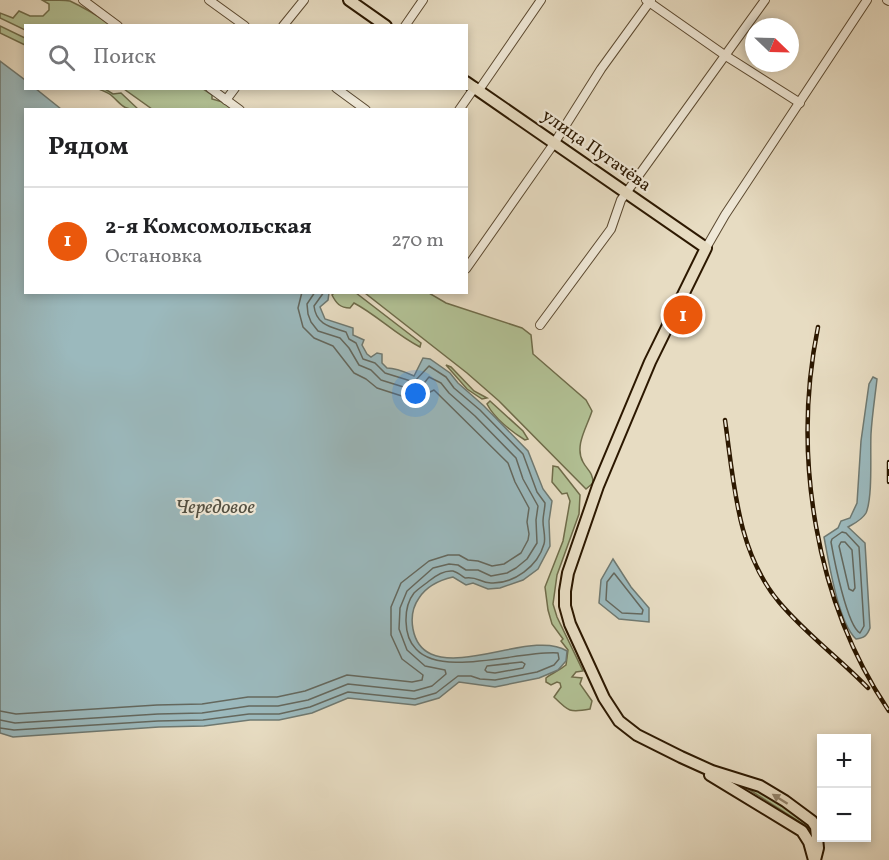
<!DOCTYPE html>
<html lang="ru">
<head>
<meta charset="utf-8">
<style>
	:root { --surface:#fff; --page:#f6f6f6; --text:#202124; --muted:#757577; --line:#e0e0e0; --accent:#ea580c }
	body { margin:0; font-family:Vollkorn,serif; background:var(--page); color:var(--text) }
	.controls { position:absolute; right:18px; bottom:18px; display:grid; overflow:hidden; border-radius:0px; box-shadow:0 3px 9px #0003 }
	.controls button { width:54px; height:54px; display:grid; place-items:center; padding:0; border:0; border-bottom:2px solid var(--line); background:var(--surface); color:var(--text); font:30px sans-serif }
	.compass { position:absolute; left:745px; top:18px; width:54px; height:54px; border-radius:50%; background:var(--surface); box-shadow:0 3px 9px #0003; rotate:113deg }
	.you { position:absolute; left:416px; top:394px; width:21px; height:21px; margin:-15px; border:4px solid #fff; border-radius:50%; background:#1a73e8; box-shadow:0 0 0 9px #1a73e833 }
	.badge { display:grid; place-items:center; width:39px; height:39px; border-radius:50%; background:var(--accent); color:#fff; font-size:20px; font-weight:700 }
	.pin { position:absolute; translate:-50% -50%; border:3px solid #fff; box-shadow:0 2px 6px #0006 }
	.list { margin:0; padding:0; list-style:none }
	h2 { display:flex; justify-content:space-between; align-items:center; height:78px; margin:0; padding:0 24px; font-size:26px }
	h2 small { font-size:20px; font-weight:400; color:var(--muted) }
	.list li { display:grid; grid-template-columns:39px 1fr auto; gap:18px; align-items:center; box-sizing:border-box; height:108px; padding:0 24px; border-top:2px solid var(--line) }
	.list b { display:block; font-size:22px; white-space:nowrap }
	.list p { margin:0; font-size:20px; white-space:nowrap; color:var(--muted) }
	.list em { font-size:20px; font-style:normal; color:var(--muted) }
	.icon { flex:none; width:33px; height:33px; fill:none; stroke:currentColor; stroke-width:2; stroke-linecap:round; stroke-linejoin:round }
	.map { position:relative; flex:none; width:889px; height:860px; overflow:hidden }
	.search { position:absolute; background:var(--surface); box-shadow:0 3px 9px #0003; left:24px; top:24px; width:444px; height:66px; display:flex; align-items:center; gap:15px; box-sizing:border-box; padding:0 21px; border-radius:0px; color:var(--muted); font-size:22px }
	.panel { position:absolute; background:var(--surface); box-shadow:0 3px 9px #0003; left:24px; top:108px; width:444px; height:186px; border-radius:0px }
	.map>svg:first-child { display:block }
	.green { fill:#b2c195; stroke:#6f6c4a; stroke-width:1.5 }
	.water { fill:#9bb9bd; stroke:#6f7971; stroke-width:1.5 }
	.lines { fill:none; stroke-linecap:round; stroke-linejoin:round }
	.shore { stroke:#64685e; stroke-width:1.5 }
	.minor-casing { stroke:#5b4930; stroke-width:10 }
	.major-casing { stroke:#2c1800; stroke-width:14 }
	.minor { stroke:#efe8d7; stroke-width:8 }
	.major { stroke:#e7dcc2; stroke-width:10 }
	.rail-casing { stroke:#2c1800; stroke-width:4.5 }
	.rail { stroke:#efe8d7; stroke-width:2; stroke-dasharray:7; stroke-linecap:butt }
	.oneway { fill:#93846b }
	.labels { text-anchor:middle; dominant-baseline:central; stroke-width:4.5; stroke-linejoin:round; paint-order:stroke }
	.street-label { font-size:18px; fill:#2c1800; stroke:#efe8d7 }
	.water-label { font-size:20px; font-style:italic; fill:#535042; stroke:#efe8d7 }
</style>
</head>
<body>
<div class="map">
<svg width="889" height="860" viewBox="0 0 889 860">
	<rect width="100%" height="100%" fill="#e7dcc2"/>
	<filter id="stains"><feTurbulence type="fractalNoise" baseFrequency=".00333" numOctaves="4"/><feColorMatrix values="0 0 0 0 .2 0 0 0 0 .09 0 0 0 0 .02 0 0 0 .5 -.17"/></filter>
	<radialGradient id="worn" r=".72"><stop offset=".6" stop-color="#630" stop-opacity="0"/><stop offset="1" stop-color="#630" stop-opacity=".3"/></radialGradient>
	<g class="green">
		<path d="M42,0C50,0 63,0 70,1C85,8 98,16 112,25L26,26L25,30L0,18V13L13,18L19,11L30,16H43L49,10V4Z"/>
		<polygon points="0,26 25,38 25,45 0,33"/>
		<path d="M99,89H105L113,94L121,93L138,109C123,110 122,105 112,96C109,93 103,91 99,89Z"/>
		<polygon points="124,89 203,89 212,95 212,99 226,103 234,109 152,109"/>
		<path d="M334,293H356L421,343L420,347C396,335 377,315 354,303L350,308C340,308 336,303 332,295Z"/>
		<path d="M365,293H429L446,303L522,328L531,335L533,354L586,400L592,411C587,427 574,446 583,462C587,470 593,472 593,483L586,489L499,401L467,373Z"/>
		<polygon points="446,365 451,367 474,391 487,398 482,399 467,389"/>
		<path d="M490,401L523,431L528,439L525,440C512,432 494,418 487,404Z"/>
		<path d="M553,466L558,467L580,495L579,514L557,575L553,604L557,617L583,671L576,672L572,677L582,678L580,684L592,701L590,709C569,713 568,711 554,697L561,687L560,683L557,682L551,685L546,682V678C552,673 560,670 566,665L568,650L561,641L563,639L552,624L548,610L545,587L563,541L570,501L567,493L562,494L552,482Z"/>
		<polygon points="742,785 767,793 811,828 809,828"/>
	</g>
	<g class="water">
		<path d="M0,61L25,80L26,88L36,89L61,109L26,110V292L329,293L328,300L320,307L325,319L353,328V335L364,340L362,345L367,354L371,357L377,353L382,354V363L387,368C397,368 405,372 414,376L423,358L430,359L450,373L458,383L484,406L528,451L543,489L552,501L549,521L550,546L538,569L523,580L500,588L488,589L473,583L466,585L453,577C440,580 426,587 419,598C407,615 411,645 431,654C467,670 536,631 567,651L566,661L558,670L539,678L495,687L459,682L439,698L415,705L348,698L312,713L279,720H250L204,726L159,727L13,737L0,733Z"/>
		<path d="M873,377L877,379C875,397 872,416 871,434C870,453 873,497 866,513C862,520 855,523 848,527L865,543L870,628C867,636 864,638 856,639C838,622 829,563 824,537L838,528L841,521L850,518L857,503L861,441L869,384Z"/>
		<polygon points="613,559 631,587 649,608 649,622 619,619 599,603 601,580"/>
	</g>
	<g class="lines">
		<g class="shore">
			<path d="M842,532L846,533L859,547L864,626L860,633C847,626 834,559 831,542L832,539Z"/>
			<polygon points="845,542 852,550 855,588 853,591 849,589 839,546 841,542"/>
			<polygon points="614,573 643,610 642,614 622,613 606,600 607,582"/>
			<polygon points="522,662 525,664 523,668 495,673 487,672 485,670 487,666"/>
			<polyline points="0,711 16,714 157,705 202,704 248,697 277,697 305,691 347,675 412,682 422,680 423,675 402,659 391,635 391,607 401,583 429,561 448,555 459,555 468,560 478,561 492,566 504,564 521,553 528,540 529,534 527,522 529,508 515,482 508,463 434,390 420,397 408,398 377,388 366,379 354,373 333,346 314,338 303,327 298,308 302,292"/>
			<polyline points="0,720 15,723 158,714 202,713 249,706 278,706 308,700 348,684 414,691 432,686 446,674 445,670 425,666 407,650 399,629 400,608 407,591 433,568 449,564 458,565 466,570 478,570 491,576 507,573 516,568 527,559 537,543 536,520 538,506 523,479 516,458 475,416 449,393 441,383 429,377 421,387 410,389 381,380 371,370 359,365 349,348 340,338 318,331 311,322 308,314 307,304 315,292"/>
			<path d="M0,728L14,730L158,721L203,720L249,714H279L310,707L348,692L415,699L436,693L458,676H471L480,679L495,680L537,672L554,665L559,659L558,653C521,650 442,678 416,649C403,636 403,607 414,593C418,589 424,585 429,581C435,576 444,570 453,571C457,572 462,576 465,578C478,576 480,583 491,583C514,584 538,566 544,544C546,537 543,529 543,521C543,515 545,509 545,503L537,492L523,454L480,410L454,388L446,377L429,366L414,382L385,373L375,363L363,359L356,343L349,339L346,332C331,327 316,325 314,306L324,292"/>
		</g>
		<defs>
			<g id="minor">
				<polyline points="83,0 118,26"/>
				<polyline points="209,0 245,26"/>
				<polyline points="646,0 726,56 800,103"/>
				<polyline points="887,0 889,1"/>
				<polyline points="283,26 304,0"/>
				<polyline points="405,26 423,0"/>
				<polyline points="210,88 240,110"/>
				<polyline points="336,88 366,110"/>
				<polyline points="479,90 541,0"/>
				<polyline points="226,100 235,88"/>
				<polyline points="459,110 475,87"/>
				<polyline points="706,248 725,215 867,0"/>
				<polyline points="466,269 555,142 601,69 651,0"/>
				<polyline points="540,325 611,229 621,200 765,0"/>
			</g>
			<g id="major">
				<polyline points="349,0 386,26"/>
				<polyline points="466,82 706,248 650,362 598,486 568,573 565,591 565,606 570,624 604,698 619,721 637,735 681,757 712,771 760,786 785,801 812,821 816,827 818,848 815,860"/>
				<polyline points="710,775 802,831 809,842 814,860"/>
			</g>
		</defs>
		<use href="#minor" class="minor-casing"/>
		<use href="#major" class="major-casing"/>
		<use href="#minor" class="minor"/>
		<use href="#major" class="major"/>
		<defs>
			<g id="rail">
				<path d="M818,327C792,455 815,602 889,711"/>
				<path d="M725,420C734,483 737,552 779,602C806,634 840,659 868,688"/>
				<polyline points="889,462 889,482"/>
			</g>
		</defs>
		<use href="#rail" class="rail-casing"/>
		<use href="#rail" class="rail"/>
	</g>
	<defs><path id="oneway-solid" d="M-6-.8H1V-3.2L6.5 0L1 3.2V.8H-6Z" transform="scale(1.5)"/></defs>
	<use class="oneway" href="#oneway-solid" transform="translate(780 799) rotate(-148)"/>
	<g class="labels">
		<g class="street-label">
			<text transform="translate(596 151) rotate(35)">улица Пугачёва</text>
		</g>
		<g class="water-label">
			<text x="215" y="508">Чередовое</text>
		</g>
	</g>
	<rect width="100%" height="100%" filter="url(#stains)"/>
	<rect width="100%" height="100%" fill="url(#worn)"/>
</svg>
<div class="controls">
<button>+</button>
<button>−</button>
</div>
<svg class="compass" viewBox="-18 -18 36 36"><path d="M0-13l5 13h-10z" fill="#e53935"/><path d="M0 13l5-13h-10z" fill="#757577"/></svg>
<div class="you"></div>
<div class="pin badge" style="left:683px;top:315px">1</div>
<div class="search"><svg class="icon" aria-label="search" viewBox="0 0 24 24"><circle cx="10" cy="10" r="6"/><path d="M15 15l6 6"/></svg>Поиск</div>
<section class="panel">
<h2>Рядом<small></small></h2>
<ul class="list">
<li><span class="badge">1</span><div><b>2-я Комсомольская</b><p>Остановка</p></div><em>270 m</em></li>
</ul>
</section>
</div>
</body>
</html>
